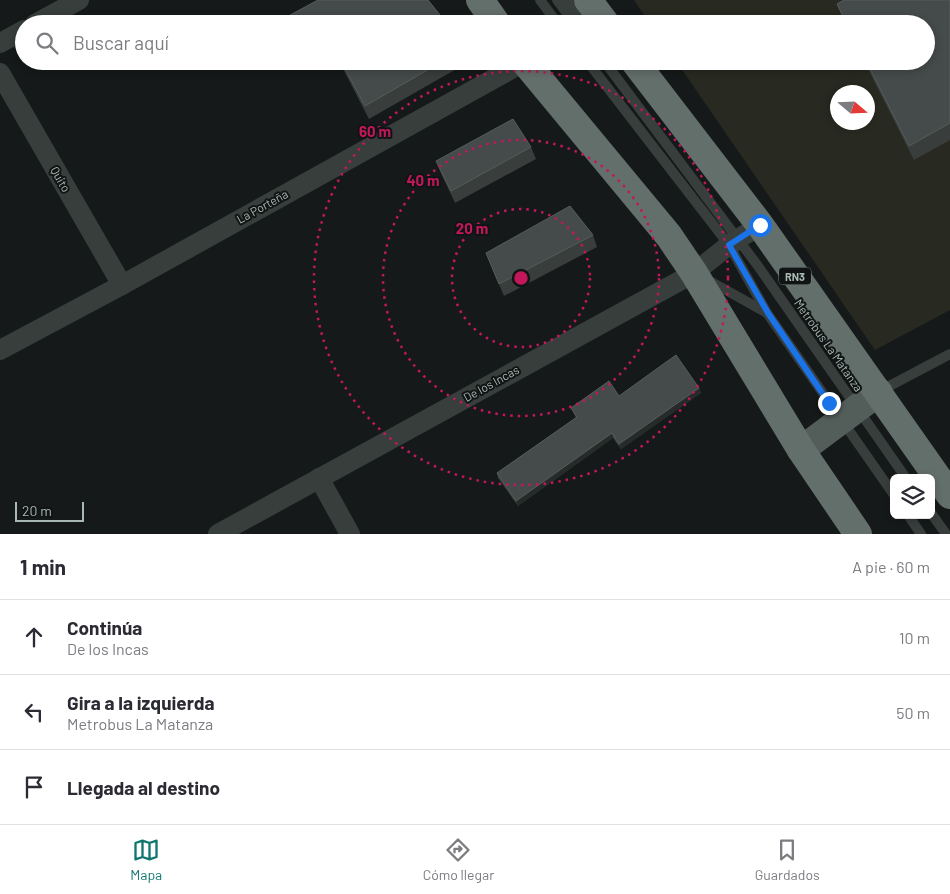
<!DOCTYPE html>
<html lang="es">
<head>
<meta charset="utf-8">
<style>
	:root { --surface:#fff; --page:#f7f7f7; --text:#2b2b33; --muted:#7c7c81; --line:#e1e1e2; --accent:#0f766e }
	body { margin:0; font-family:Barlow,sans-serif; background:var(--page); color:var(--text) }
	.controls { position:absolute; right:15px; bottom:15px; display:grid; overflow:hidden; border-radius:8px; box-shadow:0 2px 8px #0003 }
	.controls button { width:45px; height:45px; display:grid; place-items:center; padding:0; border:0; border-bottom:1px solid var(--line); background:var(--surface); color:var(--text); font:25px sans-serif }
	.compass { position:absolute; left:830px; top:85px; width:45px; height:45px; border-radius:50%; background:var(--surface); box-shadow:0 2px 8px #0003; rotate:109deg }
	.scale { position:absolute; left:15px; bottom:12px; width:69px; box-sizing:border-box; padding-left:5px; border:2px solid #a8b9b3; border-top:0; font-size:14px; line-height:18px; white-space:nowrap; color:#a8b9b3; -webkit-text-stroke:4px #111414; paint-order:stroke }
	.stop { position:absolute; width:15px; height:15px; margin:-11px; border:4px solid #1a73e8; border-radius:50%; background:#fff }
	.stop.end { background:#1a73e8; border-color:#fff; box-shadow:0 1px 5px #0008 }
	.list { margin:0; padding:0; list-style:none }
	h2 { display:flex; justify-content:space-between; align-items:center; height:65px; margin:0; padding:0 20px; font-size:21px }
	h2 small { font-size:16px; font-weight:400; color:var(--muted) }
	.list li { display:grid; grid-template-columns:32px 1fr auto; gap:15px; align-items:center; box-sizing:border-box; height:75px; padding:0 20px; border-top:1px solid var(--line) }
	.list b { display:block; font-size:19px; white-space:nowrap }
	.list p { margin:0; font-size:16px; white-space:nowrap; color:var(--muted) }
	.list em { font-size:16px; font-style:normal; color:var(--muted) }
	.icon { flex:none; width:28px; height:28px; fill:none; stroke:currentColor; stroke-width:2; stroke-linecap:round; stroke-linejoin:round }
	.map { position:relative; flex:none; width:950px; height:534px; overflow:hidden }
	.search { position:absolute; background:var(--surface); box-shadow:0 2px 8px #0003; left:15px; right:15px; top:15px; height:55px; display:flex; align-items:center; gap:12px; box-sizing:border-box; padding:0 18px; border-radius:28px; color:var(--muted); font-size:19px }
	.sheet { height:290px; background:var(--surface) }
	nav { display:flex; justify-content:space-around; align-items:center; box-sizing:border-box; height:70px; border-top:1px solid var(--line); background:var(--surface); font-size:14px; color:var(--muted) }
	nav a { display:grid; justify-items:center; gap:2px }
	nav .on { color:var(--accent) }
	.map>svg:first-child { display:block }
	.green { fill:#282920; fill-rule:evenodd }
	.lines { fill:none; stroke-linecap:round; stroke-linejoin:round }
	.lane { stroke:#373e3c; stroke-width:10 }
	.street { stroke:#373e3c; stroke-width:20 }
	.primary { stroke:#535d5a; stroke-width:28 }
	.highway { stroke:#636f6b; stroke-width:28 }
	.wall { fill:#393e3d }
	.shaded-wall { fill:#262a29 }
	.building { fill:#454b4a; stroke:#555d5a }
	.route { stroke:#1a73e8; stroke-width:6 }
	.ring { fill:none; stroke:#c2185b; stroke-width:2.5; stroke-dasharray:2.5 5 }
	.labels { text-anchor:middle; dominant-baseline:central; stroke-width:4; stroke-linejoin:round; paint-order:stroke }
	.shield { fill:#111414; stroke:#7b8883; stroke-width:1 }
	.shield-label { font-size:11px; font-weight:bold; fill:#a8b9b3 }
	.street-label { font-size:12px; fill:#a8b9b3; stroke:#111414 }
	.centre { fill:#c2185b; stroke:#111414; stroke-width:2.5 }
	.ring-label { font-size:15px; text-anchor:middle; font-weight:bold; fill:#c2185b; stroke:#111414; stroke-width:4; stroke-linejoin:round; paint-order:stroke }
</style>
</head>
<body>
<div class="map">
<svg width="950" height="534" viewBox="0 0 950 534">
	<rect width="100%" height="100%" fill="#161919"/>
	<path class="green" d="M634,0H950V310L875,350L676,61H926V24H650ZM838,92H868V122H838Z"/>
	<g class="lines">
		<g class="lane">
			<polyline points="540,0 558,24"/>
			<polyline points="557,0 575,24"/>
			<polyline points="568,0 577,18"/>
			<polyline points="587,61 729,245 767,313 894,495"/>
			<polyline points="604,61 758,266 906,478"/>
			<polyline points="706,279 767,313"/>
			<polyline points="880,391 950,354"/>
			<polyline points="931,513 946,534"/>
			<polyline points="908,515 921,534"/>
		</g>
		<g class="street">
			<polyline points="35,24 79,0"/>
			<polyline points="0,43 24,30"/>
			<polyline points="0,73 122,285"/>
			<polyline points="0,350 122,285 524,62"/>
			<polyline points="319,478 350,534"/>
			<polyline points="218,534 694,273 729,245 760,225"/>
		</g>
		<polyline class="primary" points="801,450 879,392"/>
		<g class="highway">
			<polyline points="480,0 497,24"/>
			<polyline points="588,0 606,24"/>
			<polyline points="524,61 669,236 694,273 801,450 858,534"/>
			<polyline points="634,61 760,225 950,495"/>
		</g>
	</g>
	<g class="wall">
		<polygon points="950,0 950,140 914,160 864,61 926,61 926,24 845,24 837,4"/>
		<polygon points="301,61 309,61 303,64"/>
		<polygon points="339,61 464,61 465,64 369,119"/>
		<polygon points="531,147 536,159 455,203 441,173 436,161"/>
		<polygon points="593,235 597,247 504,296 486,253"/>
		<polygon points="699,388 701,393 621,449 613,438 518,506 498,478 497,473 576,418 571,408 619,396"/>
	</g>
	<g class="shaded-wall">
		<polygon points="699,388 701,393 621,449 619,444"/>
		<polygon points="612,433 613,438 518,506 516,501"/>
	</g>
	<g class="building">
		<polygon points="318,0 428,0 440,15 445,24 283,24 281,20"/>
		<polygon points="844,0 950,0 950,123 909,146 866,61 926,61 926,24 847,24 837,4"/>
		<polygon points="341,61 443,61 365,106"/>
		<polygon points="513,119 531,147 451,191 436,161"/>
		<polygon points="570,206 593,235 499,284 486,253"/>
		<polygon points="676,355 699,388 619,444 612,433 516,501 497,473 577,417 571,408 609,381 619,396"/>
	</g>
	<g class="lines">
		<polyline class="route" points="760,225 729,245 768,313 829,403"/>
	</g>
	<g class="ring">
		<circle cx="521" cy="278" r="69"/>
		<circle cx="521" cy="278" r="138"/>
		<circle cx="521" cy="278" r="207"/>
	</g>
	<g class="labels">
		<rect class="shield" x="779" y="267.5" width="32" height="17" rx="4"/>
		<g class="shield-label">
			<text x="795" y="276">RN3</text>
		</g>
		<g class="street-label">
			<text transform="translate(61 179) rotate(60)">Quito</text>
			<text transform="translate(262 206) rotate(-29)">La Porteña</text>
			<text transform="translate(829 345) rotate(55)">Metrobus La Matanza</text>
			<text transform="translate(491 383) rotate(-29)">De los Incas</text>
		</g>
	</g>
	<circle cx="521" cy="278" r="8" class="centre"/>
	<g class="ring-label">
		<text x="375" y="137">60 m</text>
		<text x="423" y="186">40 m</text>
		<text x="472" y="234">20 m</text>
	</g>
</svg>
<div class="controls">
<button><svg class="icon" aria-label="layers" viewBox="0 0 24 24"><path d="M12 4l9 5-9 5-9-5zM3 14l9 5 9-5"/></svg></button>
</div>
<svg class="compass" viewBox="-18 -18 36 36"><path d="M0-13l5 13h-10z" fill="#e53935"/><path d="M0 13l5-13h-10z" fill="#7c7c81"/></svg>
<div class="scale">20 m</div>
<div class="stop" style="left:760px;top:225px"></div>
<div class="stop end" style="left:829px;top:403px"></div>
<div class="search"><svg class="icon" aria-label="search" viewBox="0 0 24 24"><circle cx="10" cy="10" r="6"/><path d="M15 15l6 6"/></svg>Buscar aquí</div>
</div>
<section class="sheet">
<h2>1 min<small>A pie · 60 m</small></h2>
<ul class="list">
<li><svg class="icon" aria-label="ahead" viewBox="0 0 24 24"><path d="M12 20V5M6 11l6-6 6 6"/></svg><div><b>Continúa</b><p>De los Incas</p></div><em>10 m</em></li>
<li><svg class="icon" aria-label="left" viewBox="0 0 24 24"><path d="M17 20v-9H6M10 6l-5 5 5 5"/></svg><div><b>Gira a la izquierda</b><p>Metrobus La Matanza</p></div><em>50 m</em></li>
<li><svg class="icon" aria-label="arrive" viewBox="0 0 24 24"><path d="M6 21V4h12l-3 4 3 4H6"/></svg><div><b>Llegada al destino</b></div></li>
</ul>
</section>
<nav>
<a class="on"><svg class="icon" aria-label="map" viewBox="0 0 24 24"><path d="M3 6l6-2 6 2 6-2v14l-6 2-6-2-6 2zM9 4v14M15 6v14"/></svg>Mapa</a>
<a><svg class="icon" aria-label="directions" viewBox="0 0 24 24"><path d="M12 3l9 9-9 9-9-9zM9 14v-3h6M13 9l2 2-2 2"/></svg>Cómo llegar</a>
<a><svg class="icon" aria-label="saved" viewBox="0 0 24 24"><path d="M7 4h10v16l-5-4-5 4z"/></svg>Guardados</a>
</nav>
</body>
</html>
